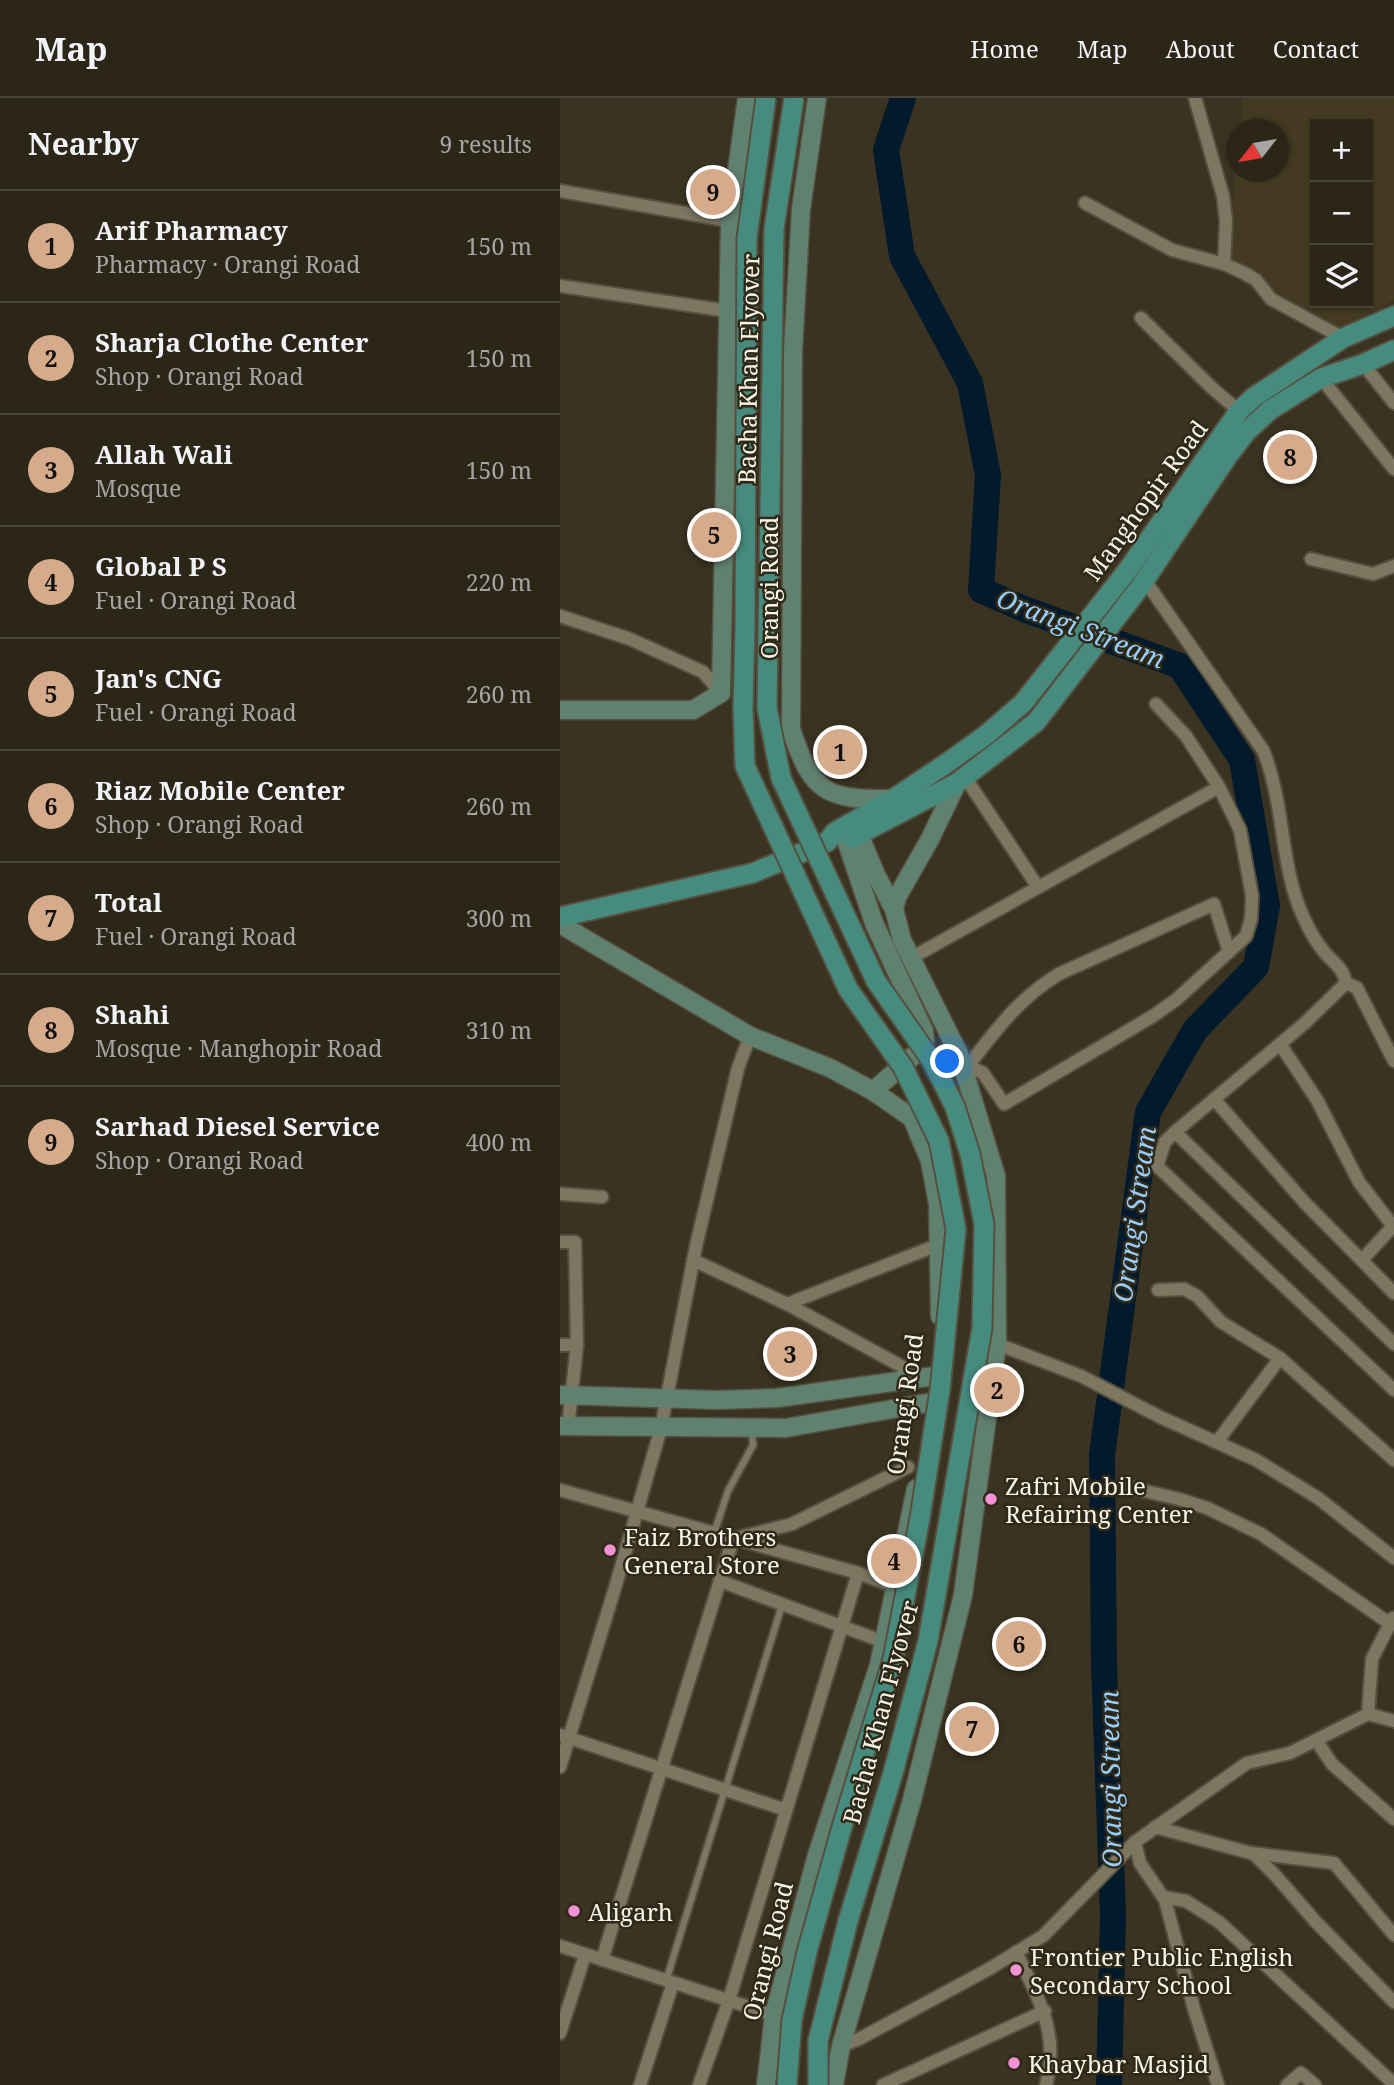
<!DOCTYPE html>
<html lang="en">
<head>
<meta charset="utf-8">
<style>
	:root { --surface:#2c2619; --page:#342e22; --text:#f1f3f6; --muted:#a6a5a2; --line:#484338; --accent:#d6ab8b }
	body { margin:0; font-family:"Noto Serif",serif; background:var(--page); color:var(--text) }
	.controls { position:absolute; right:21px; top:21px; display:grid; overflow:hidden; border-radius:0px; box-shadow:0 2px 5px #0004 }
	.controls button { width:63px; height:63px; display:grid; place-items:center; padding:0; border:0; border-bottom:2px solid var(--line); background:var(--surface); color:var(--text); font:35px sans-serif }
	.compass { position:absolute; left:666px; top:21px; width:63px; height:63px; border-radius:50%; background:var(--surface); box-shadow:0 2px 5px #0004; rotate:239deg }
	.you { position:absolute; left:388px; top:964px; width:24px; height:24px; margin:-18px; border:5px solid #fff; border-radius:50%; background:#1a73e8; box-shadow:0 0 0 10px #1a73e833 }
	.badge { display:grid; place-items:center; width:46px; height:46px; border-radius:50%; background:var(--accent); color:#111; font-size:23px; font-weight:700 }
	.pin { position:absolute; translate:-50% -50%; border:4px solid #fff; box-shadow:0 2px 7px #0006 }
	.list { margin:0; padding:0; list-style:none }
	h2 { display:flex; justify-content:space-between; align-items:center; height:91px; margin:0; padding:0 28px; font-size:30px }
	h2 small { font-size:23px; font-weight:400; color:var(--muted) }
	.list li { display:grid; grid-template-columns:46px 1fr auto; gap:21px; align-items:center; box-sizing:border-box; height:112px; padding:0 28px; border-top:2px solid var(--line) }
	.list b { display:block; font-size:26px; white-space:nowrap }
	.list p { margin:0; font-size:23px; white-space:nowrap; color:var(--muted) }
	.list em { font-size:23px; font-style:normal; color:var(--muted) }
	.icon { flex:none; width:38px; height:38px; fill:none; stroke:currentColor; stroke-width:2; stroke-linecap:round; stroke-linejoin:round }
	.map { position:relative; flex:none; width:834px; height:1987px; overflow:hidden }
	header { display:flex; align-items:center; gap:42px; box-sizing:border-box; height:98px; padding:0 35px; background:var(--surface); border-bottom:2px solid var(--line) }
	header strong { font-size:33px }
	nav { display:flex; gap:38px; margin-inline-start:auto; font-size:24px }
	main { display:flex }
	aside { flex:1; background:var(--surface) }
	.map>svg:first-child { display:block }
	.built { fill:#433a21; fill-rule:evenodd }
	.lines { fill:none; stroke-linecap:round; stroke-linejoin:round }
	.river { stroke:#021a2c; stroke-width:26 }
	.lane-casing { stroke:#554f3f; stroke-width:10 }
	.street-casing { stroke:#554f3f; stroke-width:16 }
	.secondary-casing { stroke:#554f3f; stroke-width:21 }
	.primary-casing { stroke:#554f3f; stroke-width:23 }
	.lane { stroke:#7d7762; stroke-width:6 }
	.street { stroke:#7d7762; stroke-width:12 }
	.secondary { stroke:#618170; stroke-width:18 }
	.primary { stroke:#468b7e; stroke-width:19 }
	.primary-bridge-casing { stroke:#554f3f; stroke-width:23; stroke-linecap:butt }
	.primary-bridge { stroke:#468b7e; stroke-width:19 }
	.poi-dot { fill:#f391d5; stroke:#2f2917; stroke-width:2.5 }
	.labels { text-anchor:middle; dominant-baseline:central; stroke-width:5; stroke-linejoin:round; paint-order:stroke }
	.street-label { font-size:24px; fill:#f8f4e9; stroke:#2f2917 }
	.poi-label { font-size:24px; fill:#f8f4e9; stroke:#2f2917; text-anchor:start }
	.water-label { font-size:26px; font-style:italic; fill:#97cefd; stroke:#2f2917 }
</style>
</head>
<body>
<header>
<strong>Map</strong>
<nav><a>Home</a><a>Map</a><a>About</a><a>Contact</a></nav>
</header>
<main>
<aside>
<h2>Nearby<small>9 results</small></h2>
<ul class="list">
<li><span class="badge">1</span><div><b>Arif Pharmacy</b><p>Pharmacy · Orangi Road</p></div><em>150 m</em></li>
<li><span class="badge">2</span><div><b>Sharja Clothe Center</b><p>Shop · Orangi Road</p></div><em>150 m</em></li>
<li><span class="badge">3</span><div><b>Allah Wali</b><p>Mosque</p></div><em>150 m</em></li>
<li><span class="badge">4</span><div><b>Global P S</b><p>Fuel · Orangi Road</p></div><em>220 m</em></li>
<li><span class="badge">5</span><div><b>Jan's CNG</b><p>Fuel · Orangi Road</p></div><em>260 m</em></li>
<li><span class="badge">6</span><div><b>Riaz Mobile Center</b><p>Shop · Orangi Road</p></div><em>260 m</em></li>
<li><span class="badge">7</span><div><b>Total</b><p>Fuel · Orangi Road</p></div><em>300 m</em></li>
<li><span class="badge">8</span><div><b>Shahi</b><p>Mosque · Manghopir Road</p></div><em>310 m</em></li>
<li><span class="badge">9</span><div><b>Sarhad Diesel Service</b><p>Shop · Orangi Road</p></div><em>400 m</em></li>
</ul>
</aside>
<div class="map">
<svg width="834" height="1987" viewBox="0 0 834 1987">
	<rect width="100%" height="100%" fill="#3a3321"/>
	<path class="built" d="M683,0H834V202L778,232L667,170L676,67V74H718V32L680,31ZM755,26H808V205H755Z"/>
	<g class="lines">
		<polyline class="river" points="343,0 326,52 342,158 410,285 428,377 421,492 464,511 620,568 682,662 707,808 696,869 635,932 588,1014 542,1357 544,1566 553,1817 549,1987"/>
		<defs>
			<g id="lane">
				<polyline points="154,1435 168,1393 193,1347 192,1331"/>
				<polyline points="106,1883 222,1507"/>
			</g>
			<g id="street">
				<polyline points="635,0 663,98 666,123 664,166"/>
				<polyline points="0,93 170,123"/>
				<polyline points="525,105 612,152 664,166 684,175 696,182 711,201 783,240"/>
				<polyline points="0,188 168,213"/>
				<polyline points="581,220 652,290 679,313"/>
				<polyline points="803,266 834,305"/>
				<polyline points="761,280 834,371"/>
				<polyline points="751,461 813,476 834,468"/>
				<path d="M584,481L703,652C725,705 720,769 743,818C749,832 756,844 765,855C775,866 783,870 786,885L745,925L615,1034L605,1044L597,1068L834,1292"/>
				<polyline points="0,518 70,541 143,574 161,595"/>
				<polyline points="405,679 478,789"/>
				<polyline points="351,860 659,689"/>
				<polyline points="786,885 797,890 834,963"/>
				<polyline points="720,946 757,1002 799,1084 833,1128"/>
				<polyline points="402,965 423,975 444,1006 593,918 617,901 686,838 691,821 692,798 680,732 659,689 626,638 596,606"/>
				<path d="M408,968C436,932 459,900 499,876L654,806L669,854"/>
				<polyline points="654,1001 745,1105 834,1195"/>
				<polyline points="615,1034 834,1246"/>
				<polyline points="0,1096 42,1099"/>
				<polyline points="0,1144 15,1144 17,1247 8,1329"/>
				<polyline points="133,1162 227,1206 343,1269 345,1280"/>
				<polyline points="802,1162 834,1127"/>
				<polyline points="598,1192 624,1191 637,1198 661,1224 720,1260 834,1362"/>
				<polyline points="227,1206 370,1150"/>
				<polyline points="437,1246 521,1278 600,1319 696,1362 758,1400 834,1460"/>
				<polyline points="0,1247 17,1247"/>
				<polyline points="657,1344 720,1260"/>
				<polyline points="563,1388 619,1401 647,1410 701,1436 829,1525"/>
				<polyline points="0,1392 298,1475"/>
				<polyline points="160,1483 324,1544"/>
				<polyline points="808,1616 812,1561 833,1520"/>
				<polyline points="0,1637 226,1712"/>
				<polyline points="756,1642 772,1666 834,1721"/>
				<polyline points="0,1669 55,1490 101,1330 136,1148 178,970 190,938"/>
				<polyline points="595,1729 694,1756 715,1777 756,1824 834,1904"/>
				<polyline points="575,1744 580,1765 605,1802 634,1911 658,1987"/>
				<polyline points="691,1755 774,1765 834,1837"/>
				<polyline points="603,1799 626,1803 659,1824 834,1986"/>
				<polyline points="0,1848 214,1917"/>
				<path d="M456,1854C478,1900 500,1935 486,1987"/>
				<polyline points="42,1862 173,1441 232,1426 348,1369"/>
				<polyline points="0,1935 25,1857"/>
				<polyline points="281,1948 299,1941 429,1871 483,1838 575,1744 687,1665 730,1655 808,1616 834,1623"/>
				<polyline points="80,1987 113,1885"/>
				<polyline points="139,1987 169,1902 298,1475 335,1489"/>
				<polyline points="323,1987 485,1913"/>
				<polyline points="727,1987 741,1975 755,1987"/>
			</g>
			<g id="secondary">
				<path d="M257,0L241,111L233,253L231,631C252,695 266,702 333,701"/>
				<polyline points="0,612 133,612 161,595 170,123 187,0"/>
				<polyline points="294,724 316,777 334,811"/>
				<polyline points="282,730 314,825 364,933 365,943 360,952 313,993"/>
				<polyline points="0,826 190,938 270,970 313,993 352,1020 370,1063 378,1106 380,1218"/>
				<polyline points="0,1297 157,1302 217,1300 375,1278"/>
				<polyline points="0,1328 226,1330 372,1304"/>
				<polyline points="206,1987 214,1917 257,1757 319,1567 356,1391"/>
				<polyline points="274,1987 281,1948 352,1702 403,1497 437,1246 436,1078 399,956 342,842 334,811 337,799 370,741 397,685"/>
			</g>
			<g id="primary">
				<polyline points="292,740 397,685 476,624 580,489 667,359 687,333 710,312 761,280 803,266 834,252"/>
				<polyline points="0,819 193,775 267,744 275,734 333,701 387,665 426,637 463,605 567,473 679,313 694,299 783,240 834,218"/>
			</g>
		</defs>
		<use href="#lane" class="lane-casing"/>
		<use href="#street" class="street-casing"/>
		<use href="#secondary" class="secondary-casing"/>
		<use href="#primary" class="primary-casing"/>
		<use href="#lane" class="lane"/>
		<use href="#street" class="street"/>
		<use href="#secondary" class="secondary"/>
		<use href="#primary" class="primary"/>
		<defs>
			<g id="primary-bridge">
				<polyline points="206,0 187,140 185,530 183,610 185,668 288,891 343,969 379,1043 396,1131 380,1292 360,1420 333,1561 282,1729 247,1854 232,1922 227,1987"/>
				<polyline points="234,0 214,131 207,610 221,680 316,883 372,963 395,1009 410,1056 424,1126 422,1230 368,1543 333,1675 288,1823 258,1943 258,1987"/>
			</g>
		</defs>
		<use href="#primary-bridge" class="primary-bridge-casing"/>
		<use href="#primary-bridge" class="primary-bridge"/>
	</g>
	<g class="poi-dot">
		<circle cx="431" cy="1401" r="7"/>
		<circle cx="50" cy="1452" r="7"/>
		<circle cx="14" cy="1813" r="7"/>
		<circle cx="456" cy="1872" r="7"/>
		<circle cx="454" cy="1965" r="7"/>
	</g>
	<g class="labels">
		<g class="street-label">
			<text transform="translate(188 271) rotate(-89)">Bacha Khan Flyover</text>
			<text transform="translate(585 402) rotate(-54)">Manghopir Road</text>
			<text transform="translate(208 490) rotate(-90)">Orangi Road</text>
			<text transform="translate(344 1306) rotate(-82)">Orangi Road</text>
			<text transform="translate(320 1614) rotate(-75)">Bacha Khan Flyover</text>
			<text transform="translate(207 1853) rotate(-76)">Orangi Road</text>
		</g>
		<g class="poi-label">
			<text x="445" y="1387">Zafri Mobile<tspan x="445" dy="28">Refairing Center</tspan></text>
			<text x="64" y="1438">Faiz Brothers<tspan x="64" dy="28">General Store</tspan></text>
			<text x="28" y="1813">Aligarh</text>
			<text x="470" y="1858">Frontier Public English<tspan x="470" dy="28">Secondary School</tspan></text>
			<text x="468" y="1965">Khaybar Masjid</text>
		</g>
		<g class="water-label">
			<text transform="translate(521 530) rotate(21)">Orangi Stream</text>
			<text transform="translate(574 1116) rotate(-82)">Orangi Stream</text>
			<text transform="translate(550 1681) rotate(-91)">Orangi Stream</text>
		</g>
	</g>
</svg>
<div class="controls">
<button>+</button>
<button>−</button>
<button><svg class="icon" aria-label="layers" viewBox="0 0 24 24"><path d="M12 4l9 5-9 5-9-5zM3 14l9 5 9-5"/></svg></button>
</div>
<svg class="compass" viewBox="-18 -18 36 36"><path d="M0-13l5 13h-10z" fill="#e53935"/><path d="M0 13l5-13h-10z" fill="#a6a5a2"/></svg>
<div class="you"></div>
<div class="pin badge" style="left:280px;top:654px">1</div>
<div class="pin badge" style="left:437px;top:1292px">2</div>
<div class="pin badge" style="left:230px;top:1256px">3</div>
<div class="pin badge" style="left:334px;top:1463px">4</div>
<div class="pin badge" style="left:154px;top:437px">5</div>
<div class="pin badge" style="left:459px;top:1546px">6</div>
<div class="pin badge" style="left:412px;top:1631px">7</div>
<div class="pin badge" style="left:730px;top:359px">8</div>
<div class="pin badge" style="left:153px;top:94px">9</div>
</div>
</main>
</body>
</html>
